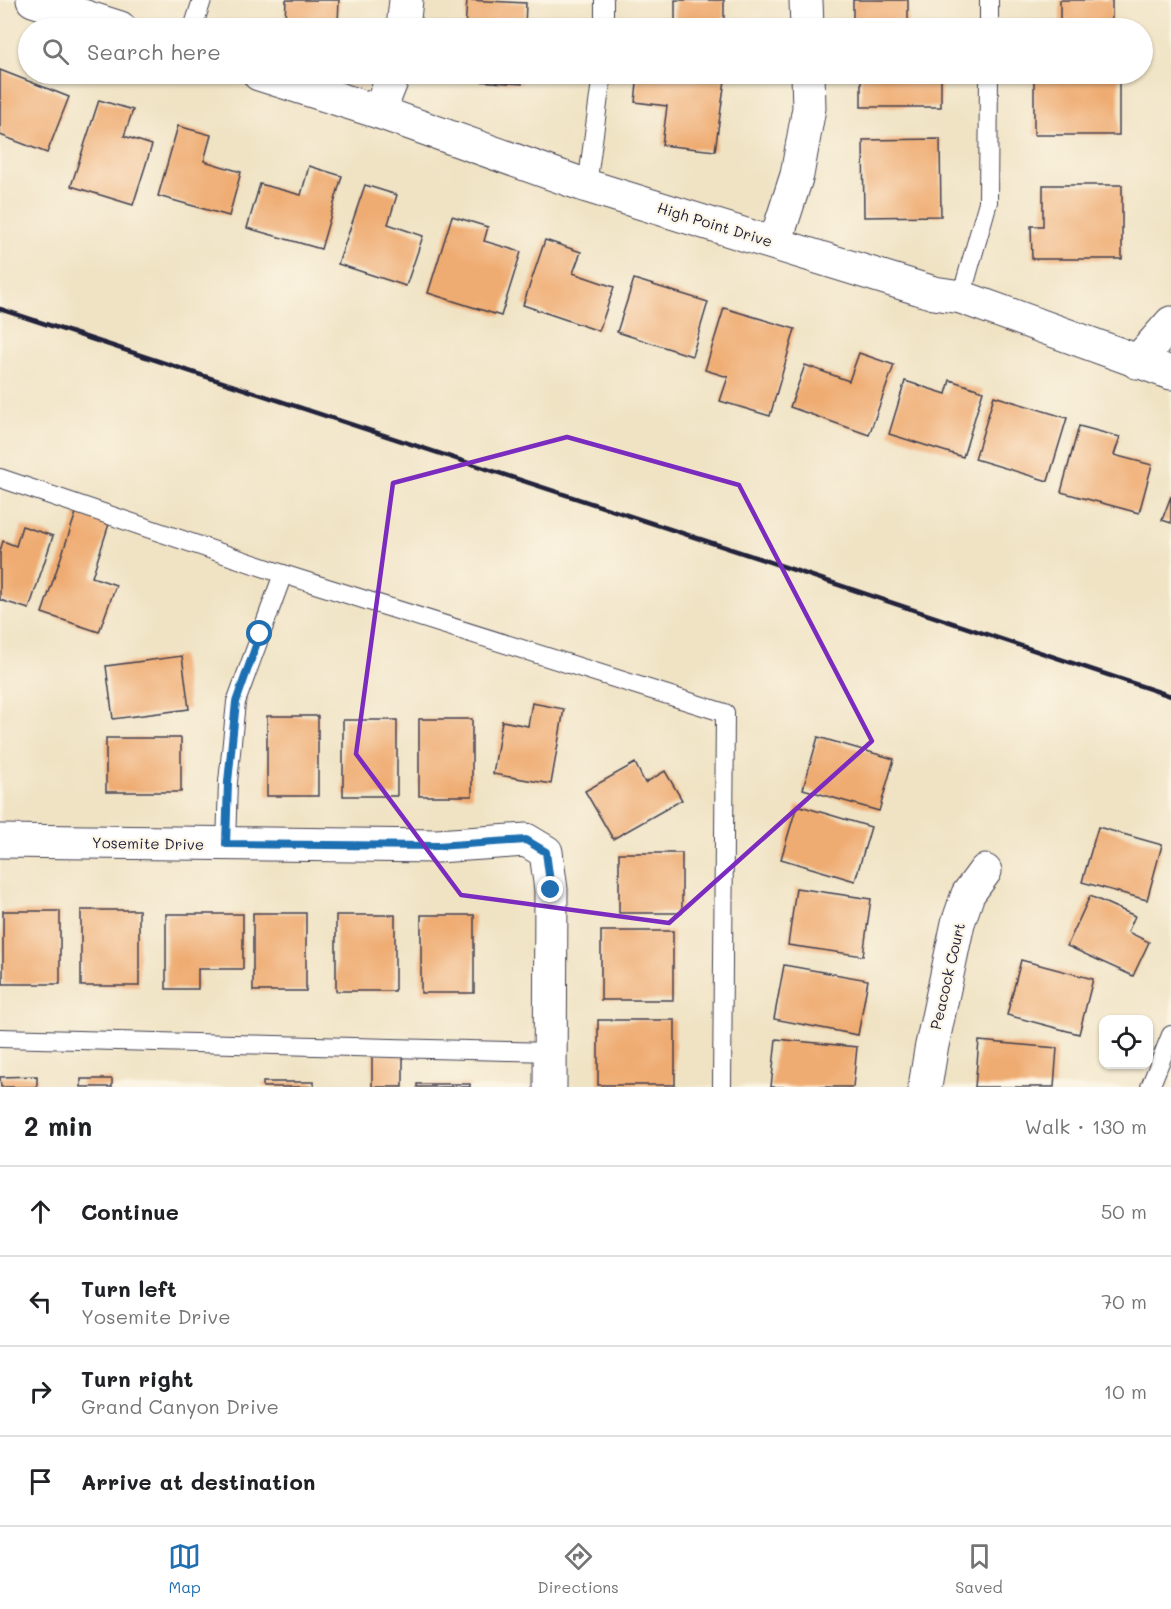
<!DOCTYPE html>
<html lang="en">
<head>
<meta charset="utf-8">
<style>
	:root { --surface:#fff; --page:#f2f2f2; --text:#202124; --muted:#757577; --line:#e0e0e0; --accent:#1f6fb2 }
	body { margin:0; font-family:Mali,sans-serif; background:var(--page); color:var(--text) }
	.controls { position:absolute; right:18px; bottom:18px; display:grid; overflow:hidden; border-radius:12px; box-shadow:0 2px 4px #0004 }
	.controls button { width:54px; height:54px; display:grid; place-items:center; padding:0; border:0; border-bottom:2px solid var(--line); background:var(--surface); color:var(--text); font:30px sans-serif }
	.stop { position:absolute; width:18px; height:18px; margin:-14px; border:4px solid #1f6fb2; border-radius:50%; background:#fff }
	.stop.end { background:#1f6fb2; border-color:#fff; box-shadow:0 2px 6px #0008 }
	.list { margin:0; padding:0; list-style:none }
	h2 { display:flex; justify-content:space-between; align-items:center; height:78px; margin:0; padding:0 24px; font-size:26px }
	h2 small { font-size:20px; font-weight:400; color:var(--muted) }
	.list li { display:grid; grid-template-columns:39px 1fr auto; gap:18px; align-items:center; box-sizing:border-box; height:90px; padding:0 24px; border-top:2px solid var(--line) }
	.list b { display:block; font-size:22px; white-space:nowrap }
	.list p { margin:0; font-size:20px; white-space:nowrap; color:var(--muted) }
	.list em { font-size:20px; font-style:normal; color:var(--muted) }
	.icon { flex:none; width:33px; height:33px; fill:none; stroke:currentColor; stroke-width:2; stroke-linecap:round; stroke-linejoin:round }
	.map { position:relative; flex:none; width:1171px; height:1087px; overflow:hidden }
	.search { position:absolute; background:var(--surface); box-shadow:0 2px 4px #0004; left:18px; right:18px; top:18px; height:66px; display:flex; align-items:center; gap:15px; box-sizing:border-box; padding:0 21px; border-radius:33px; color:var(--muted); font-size:22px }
	.sheet { height:438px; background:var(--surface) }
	nav { display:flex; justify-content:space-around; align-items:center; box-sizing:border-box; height:84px; border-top:2px solid var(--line); background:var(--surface); font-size:16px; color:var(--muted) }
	nav a { display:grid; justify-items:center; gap:3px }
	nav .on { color:var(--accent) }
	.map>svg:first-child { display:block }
	.building { fill:#efac72 }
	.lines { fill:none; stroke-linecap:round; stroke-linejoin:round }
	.service-casing { stroke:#413f50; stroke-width:20 }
	.minor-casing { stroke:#413f50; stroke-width:35 }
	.service { stroke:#fff; stroke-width:18 }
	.minor { stroke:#fff; stroke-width:33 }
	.rail { stroke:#22223b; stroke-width:4.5 }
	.route { stroke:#1f6fb2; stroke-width:8 }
	.marked { fill:none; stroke:#7b2cbf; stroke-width:4.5; stroke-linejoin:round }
	.labels { text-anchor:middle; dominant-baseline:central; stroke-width:4.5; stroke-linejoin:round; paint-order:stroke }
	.street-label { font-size:15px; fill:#22223b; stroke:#fcf5e5 }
</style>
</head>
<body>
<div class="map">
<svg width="1171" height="1087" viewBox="0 0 1171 1087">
	<rect width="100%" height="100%" fill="#fcf5e5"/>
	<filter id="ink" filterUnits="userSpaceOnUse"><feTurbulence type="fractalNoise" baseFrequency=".0167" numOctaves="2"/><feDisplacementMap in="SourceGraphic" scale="12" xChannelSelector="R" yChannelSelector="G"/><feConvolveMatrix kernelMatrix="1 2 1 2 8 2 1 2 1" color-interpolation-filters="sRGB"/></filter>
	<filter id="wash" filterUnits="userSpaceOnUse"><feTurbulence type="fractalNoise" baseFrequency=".008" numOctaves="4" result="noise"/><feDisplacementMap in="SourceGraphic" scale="24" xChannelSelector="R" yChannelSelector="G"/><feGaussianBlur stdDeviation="1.35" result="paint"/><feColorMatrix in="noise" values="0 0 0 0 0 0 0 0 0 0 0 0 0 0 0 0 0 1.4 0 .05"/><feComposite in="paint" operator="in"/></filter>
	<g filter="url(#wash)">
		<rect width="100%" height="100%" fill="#f0e3c4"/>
		<g id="blocks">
			<g class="building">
				<polygon points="286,0 339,0 338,24 285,20"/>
				<polygon points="467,0 526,3 525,28 465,28"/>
				<rect x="675" y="0" width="49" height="28"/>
				<rect x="853" y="0" width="55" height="26"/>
				<rect x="1060" y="0" width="52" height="28"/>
				<polygon points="0,70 69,97 47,153 0,135"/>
				<polygon points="462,74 522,74 522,84 462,80"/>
				<polygon points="638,74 673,74 725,80 715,151 662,145 667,106 635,102"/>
				<rect x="861" y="74" width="80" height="33"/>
				<rect x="1034" y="74" width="85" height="61"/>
				<polygon points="99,100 133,110 124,136 152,145 133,205 71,186"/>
				<polygon points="178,126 211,135 204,161 241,172 229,216 158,196"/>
				<polygon points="940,139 941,216 864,217 863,140"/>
				<polygon points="309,166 342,176 321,249 247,228 260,184 301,195"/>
				<polygon points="365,185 397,195 388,224 423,236 406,286 338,264"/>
				<polygon points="1043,185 1122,185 1122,259 1032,259 1031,226 1043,226"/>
				<polygon points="452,216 488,227 484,241 521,252 501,316 428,293"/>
				<polygon points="545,240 581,252 573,273 614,287 599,331 523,305"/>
				<polygon points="634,279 708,302 692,356 617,332"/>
				<polygon points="724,308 795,329 770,416 720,401 728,377 705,370"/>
				<polygon points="859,353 894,365 869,435 790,407 805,365 849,381"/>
				<polygon points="950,380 983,391 963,457 889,434 905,381 946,394"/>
				<polygon points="994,396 1067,418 1048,481 975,459"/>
				<polygon points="1079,426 1120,437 1114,455 1152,465 1139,513 1061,492"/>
				<polygon points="1171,496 1171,523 1162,520"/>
				<polygon points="76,513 109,524 92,577 116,585 99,632 42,613"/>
				<polygon points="22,526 53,536 29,609 0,600 0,551 3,541 16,546"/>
				<polygon points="182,656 189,709 113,719 106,666"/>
				<polygon points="532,703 564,709 551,784 493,774 502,721 528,726"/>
				<rect x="267" y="716" width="51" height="80"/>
				<rect x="419" y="719" width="53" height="77"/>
				<rect x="343" y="720" width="54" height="76"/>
				<polygon points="818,737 894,759 879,811 803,789"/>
				<rect x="106" y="738" width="75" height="54"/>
				<polygon points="635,763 645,783 665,771 682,800 613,839 585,791"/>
				<polygon points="797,805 871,827 855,881 781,859"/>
				<polygon points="1098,827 1162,845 1147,900 1082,882"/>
				<rect x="619" y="853" width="63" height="60"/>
				<polygon points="796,888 871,899 863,956 788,945"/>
				<polygon points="1090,896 1135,916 1128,932 1149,942 1133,976 1067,946"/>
				<rect x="81" y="910" width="58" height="76"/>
				<rect x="3" y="911" width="57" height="73"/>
				<rect x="253" y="913" width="53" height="78"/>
				<polygon points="166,914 243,914 243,969 198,969 198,989 166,989"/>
				<rect x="336" y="915" width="59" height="76"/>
				<rect x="421" y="915" width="53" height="78"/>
				<rect x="601" y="931" width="72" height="69"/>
				<polygon points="1021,960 1093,979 1079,1034 1007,1015"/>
				<polygon points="784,965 868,980 858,1035 774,1019"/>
				<rect x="598" y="1020" width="77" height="65"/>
				<polygon points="776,1039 857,1047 853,1087 771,1087"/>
				<polygon points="979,1041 1057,1048 1054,1087 975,1087"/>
				<rect x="372" y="1054" width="31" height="33"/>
				<polygon points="37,1076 37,1087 1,1087 0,1077"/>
				<rect x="81" y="1079" width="31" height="8"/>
				<rect x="263" y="1082" width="51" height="5"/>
				<rect x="417" y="1084" width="53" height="3"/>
			</g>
		</g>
	</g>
	<g filter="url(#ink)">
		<use href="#blocks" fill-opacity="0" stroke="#413f50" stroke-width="1.5"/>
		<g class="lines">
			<defs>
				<g id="service">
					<polyline points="193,28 202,0"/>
					<polyline points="604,28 604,0"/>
					<polyline points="989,28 989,0"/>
					<polyline points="587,186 602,74"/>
					<polyline points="961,297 988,202 989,74"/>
					<polyline points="0,478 283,574 725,713 722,1087"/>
					<polyline points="226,844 228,782 236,702 283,574"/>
					<polyline points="0,1038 551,1052"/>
					<polyline points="1150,1087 1171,1035"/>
				</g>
				<g id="minor">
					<polyline points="33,0 120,28"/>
					<polyline points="806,0 807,28"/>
					<polyline points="403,28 406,0"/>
					<polyline points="259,74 379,112 587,186 934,293 961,297 1171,373"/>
					<polyline points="379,112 394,74"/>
					<polyline points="775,243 797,175 809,108 808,74"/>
					<polyline points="1137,362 1171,323"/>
					<polyline points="0,841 437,846 526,840 546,852 551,890 550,1087"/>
					<polyline points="925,1087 931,1050 958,923 968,894 985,871"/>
				</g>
			</defs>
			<use href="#service" class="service-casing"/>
			<use href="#minor" class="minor-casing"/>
			<use href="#service" class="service"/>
			<use href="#minor" class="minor"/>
			<polyline class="rail" points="0,309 761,559 1171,696"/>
		</g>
	</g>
	<g class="lines" filter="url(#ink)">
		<polyline class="route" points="260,634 236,702 228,782 226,844 437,846 526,840 546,852 551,890"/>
	</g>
	<path class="marked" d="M567,437L739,485L872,741L669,923L461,895L356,754L393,483Z"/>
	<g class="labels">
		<g class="street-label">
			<text transform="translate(715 224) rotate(17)">High Point Drive</text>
			<text transform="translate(148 843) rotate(1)">Yosemite Drive</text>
			<text transform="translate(947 976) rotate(-77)">Peacock Court</text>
		</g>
	</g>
</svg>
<div class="controls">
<button><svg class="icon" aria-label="locate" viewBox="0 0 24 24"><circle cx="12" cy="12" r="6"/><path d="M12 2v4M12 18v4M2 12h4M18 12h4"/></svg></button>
</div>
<div class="stop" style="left:260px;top:634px"></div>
<div class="stop end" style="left:551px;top:890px"></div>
<div class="search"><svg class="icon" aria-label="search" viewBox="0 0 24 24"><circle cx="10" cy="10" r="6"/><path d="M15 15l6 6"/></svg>Search here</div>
</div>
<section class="sheet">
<h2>2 min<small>Walk · 130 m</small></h2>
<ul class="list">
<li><svg class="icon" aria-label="ahead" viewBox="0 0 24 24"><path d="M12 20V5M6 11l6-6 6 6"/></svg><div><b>Continue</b></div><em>50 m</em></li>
<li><svg class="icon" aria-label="left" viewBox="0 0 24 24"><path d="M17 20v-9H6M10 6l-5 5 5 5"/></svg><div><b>Turn left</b><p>Yosemite Drive</p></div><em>70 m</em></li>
<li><svg class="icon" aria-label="right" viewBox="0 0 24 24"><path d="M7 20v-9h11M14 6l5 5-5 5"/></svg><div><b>Turn right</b><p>Grand Canyon Drive</p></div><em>10 m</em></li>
<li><svg class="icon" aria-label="arrive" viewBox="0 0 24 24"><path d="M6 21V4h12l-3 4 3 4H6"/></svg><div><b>Arrive at destination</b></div></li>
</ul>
</section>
<nav>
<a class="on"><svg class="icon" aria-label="map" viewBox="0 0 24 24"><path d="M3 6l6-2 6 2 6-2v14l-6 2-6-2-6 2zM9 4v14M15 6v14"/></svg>Map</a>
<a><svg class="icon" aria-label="directions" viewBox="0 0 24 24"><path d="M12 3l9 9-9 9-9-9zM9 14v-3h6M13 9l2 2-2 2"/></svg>Directions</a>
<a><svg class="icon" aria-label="saved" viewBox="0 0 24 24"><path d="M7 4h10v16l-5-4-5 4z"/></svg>Saved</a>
</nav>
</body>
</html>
